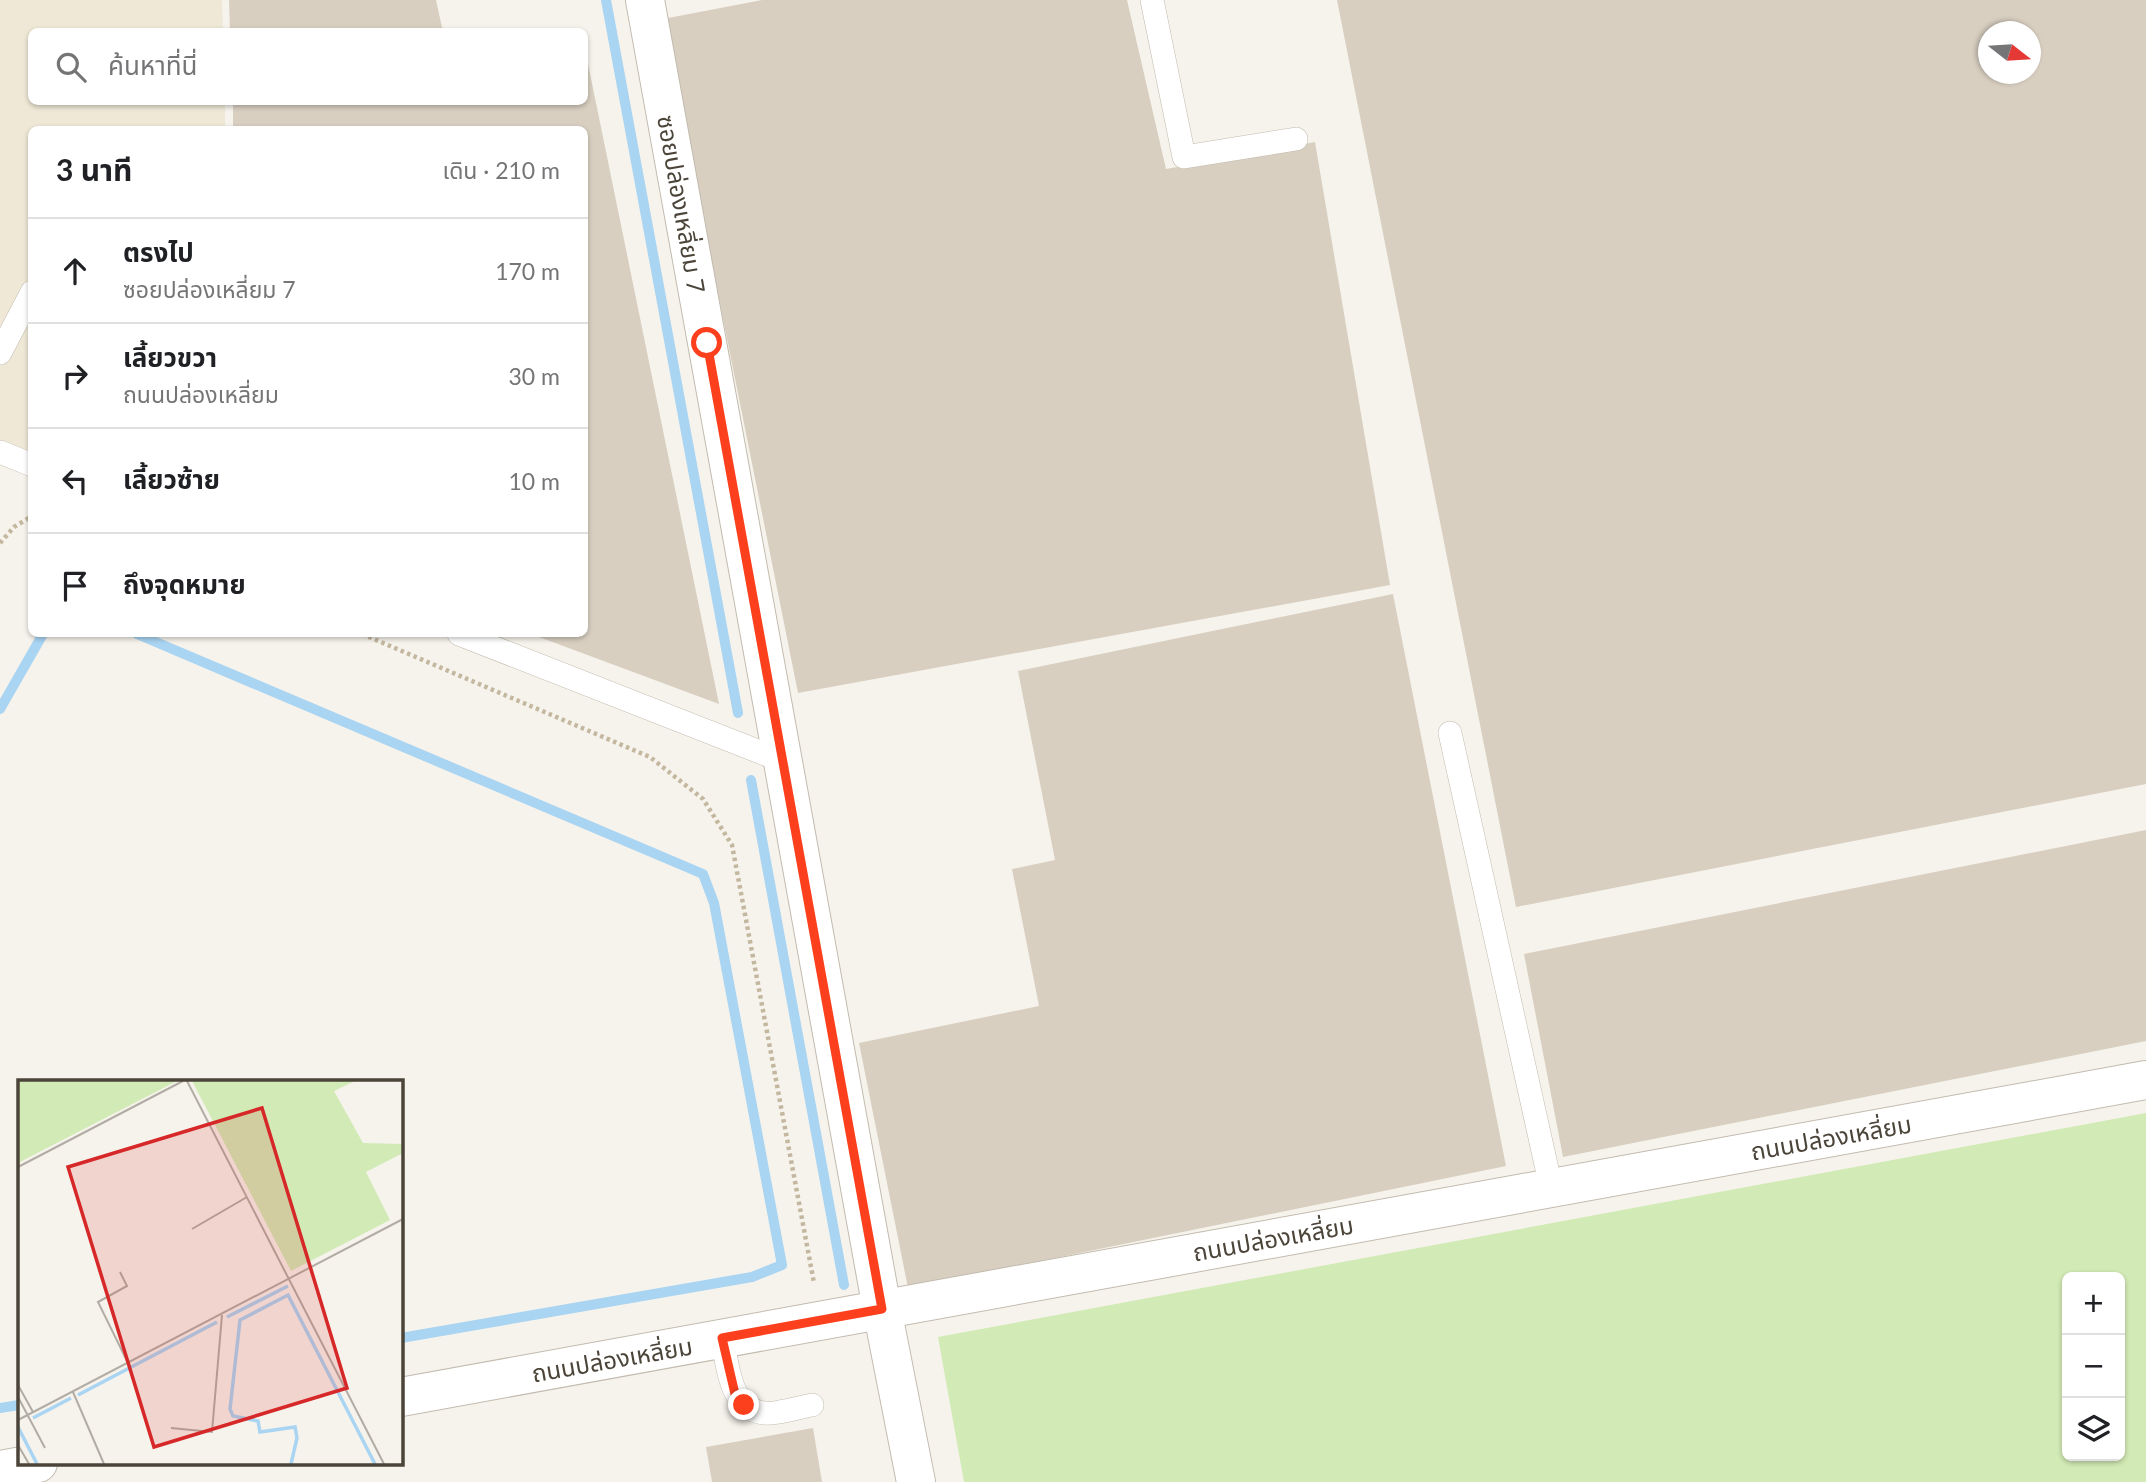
<!DOCTYPE html>
<html lang="th">
<head>
<meta charset="utf-8">
<style>
	:root { --surface:#fff; --page:#f6f6f6; --text:#202124; --muted:#757577; --line:#e0e0e0 }
	body { margin:0; font-family:Lato,"Noto Sans Thai",sans-serif; background:var(--page); color:var(--text) }
	.controls { position:absolute; right:21px; bottom:21px; display:grid; overflow:hidden; border-radius:10px; box-shadow:0 2px 5px #0004 }
	.controls button { width:63px; height:63px; display:grid; place-items:center; padding:0; border:0; border-bottom:2px solid var(--line); background:var(--surface); color:var(--text); font:35px sans-serif }
	.compass { position:absolute; left:1978px; top:21px; width:63px; height:63px; border-radius:50%; background:var(--surface); box-shadow:0 2px 5px #0004; rotate:107deg }
	.stop { position:absolute; width:21px; height:21px; margin:-16px; border:5px solid #fc3f1d; border-radius:50%; background:#fff }
	.stop.end { background:#fc3f1d; border-color:#fff; box-shadow:0 2px 7px #0008 }
	.list { margin:0; padding:0; list-style:none }
	h2 { display:flex; justify-content:space-between; align-items:center; height:91px; margin:0; padding:0 28px; font-size:30px }
	h2 small { font-size:23px; font-weight:400; color:var(--muted) }
	.list li { display:grid; grid-template-columns:46px 1fr auto; gap:21px; align-items:center; box-sizing:border-box; height:105px; padding:0 28px; border-top:2px solid var(--line) }
	.list b { display:block; font-size:26px; white-space:nowrap }
	.list p { margin:0; font-size:23px; white-space:nowrap; color:var(--muted) }
	.list em { font-size:23px; font-style:normal; color:var(--muted) }
	.icon { flex:none; width:38px; height:38px; fill:none; stroke:currentColor; stroke-width:2; stroke-linecap:round; stroke-linejoin:round }
	.map { position:relative; flex:none; width:2146px; height:1482px; overflow:hidden }
	.search { position:absolute; background:var(--surface); box-shadow:0 2px 5px #0004; left:28px; top:28px; width:560px; height:77px; display:flex; align-items:center; gap:18px; box-sizing:border-box; padding:0 24px; border-radius:10px; color:var(--muted); font-size:26px }
	.panel { position:absolute; background:var(--surface); box-shadow:0 2px 5px #0004; left:28px; top:126px; width:560px; height:511px; border-radius:10px }
	.map>svg:first-child { display:block }
	.education { fill:#efe8d6 }
	.green { fill:#d2eab5; fill-rule:evenodd }
	.lines { fill:none; stroke-linecap:round; stroke-linejoin:round }
	.stream { stroke:#a9d4f2; stroke-width:10 }
	.building { fill:#d8cfc1; fill-rule:evenodd }
	.service-casing { stroke:#c2bbae; stroke-width:24 }
	.minor-casing { stroke:#c2bbae; stroke-width:40 }
	.path { stroke:#c4b79f; stroke-width:4.5; stroke-dasharray:3.5 3.5; stroke-linecap:butt }
	.service { stroke:#fff; stroke-width:23 }
	.minor { stroke:#fff; stroke-width:38 }
	.route { stroke:#fc3f1d; stroke-width:9 }
	.labels { text-anchor:middle; dominant-baseline:central; stroke-width:5; stroke-linejoin:round; paint-order:stroke }
	.street-label { font-size:24px; fill:#4b4439; stroke:#fff }
	.inset-river { fill:none; stroke:#a9d4f2; stroke-width:3.5 }
	.inset-road { fill:none; stroke:#b2ada4; stroke-width:2 }
	.view { fill:#d62828; fill-opacity:0.15; stroke:#d62828; stroke-width:3.5 }
	.inset-edge { fill:none; stroke:#4b4439; stroke-width:3.5 }
</style>
</head>
<body>
<div class="map">
<svg width="2146" height="1482" viewBox="0 0 2146 1482">
	<rect width="100%" height="100%" fill="#f6f3ec"/>
	<polygon class="education" points="0,0 222,0 223,31 32,32 32,102 225,102 225,129 32,130 31,476 1,463 0,464"/>
	<path class="green" d="M2146,1113V1482H964L938,1337ZM2067,1277H2120V1456H2067Z"/>
	<g class="lines">
		<g class="stream">
			<polyline points="606,0 738,713"/>
			<polyline points="137,634 703,874 714,903 782,1265 752,1277 401,1338"/>
			<polyline points="0,709 43,634"/>
			<polyline points="751,780 844,1285"/>
			<polyline points="0,1408 19,1405"/>
		</g>
	</g>
	<g class="building">
		<polygon points="229,0 436,0 443,32 230,32"/>
		<polygon points="762,0 1127,0 1166,169 1315,142 1390,585 798,693 663,19"/>
		<path d="M1337,0H2146V784L1516,907ZM1988,32H2030V74H1988Z"/>
		<polygon points="584,54 586,54 719,704 531,634 584,634 584,130 233,130 233,102 584,102"/>
		<polygon points="1393,594 1506,1166 908,1288 859,1043 1039,1006 1012,869 1055,860 1018,671"/>
		<polygon points="2146,830 2146,1041 1563,1157 1524,954"/>
		<polygon points="813,1428 822,1482 712,1482 706,1447"/>
	</g>
	<g class="lines">
		<defs>
			<g id="service">
				<polyline points="1152,0 1184,157 1296,139"/>
				<polyline points="0,353 32,292"/>
				<polyline points="0,452 32,465"/>
				<polyline points="459,634 783,761"/>
				<polyline points="1450,733 1551,1187"/>
				<path d="M722,1338C728,1365 729,1409 764,1413C773,1415 801,1407 812,1405"/>
			</g>
			<g id="minor">
				<polyline points="645,0 882,1309 916,1482"/>
				<polyline points="401,1397 2146,1080"/>
				<polyline points="0,1470 38,1463"/>
			</g>
		</defs>
		<use href="#service" class="service-casing"/>
		<use href="#minor" class="minor-casing"/>
		<g class="path">
			<polyline points="0,543 14,527 32,516"/>
			<polyline points="362,634 650,757 703,799 732,845 814,1283"/>
		</g>
		<use href="#service" class="service"/>
		<use href="#minor" class="minor"/>
	</g>
	<g class="lines">
		<polyline class="route" points="707,343 882,1309 722,1338 735,1394 744,1405"/>
	</g>
	<g class="labels">
		<g class="street-label">
			<text transform="translate(682 204) rotate(80)">ซอยปล่องเหลี่ยม 7</text>
			<text transform="translate(1831 1137) rotate(-10)">ถนนปล่องเหลี่ยม</text>
			<text transform="translate(1273 1238) rotate(-10)">ถนนปล่องเหลี่ยม</text>
			<text transform="translate(612 1359) rotate(-10)">ถนนปล่องเหลี่ยม</text>
		</g>
	</g>
	<g transform="translate(18 1080)">
		<rect width="385" height="385" fill="#f6f3ec"/>
		<path d="M0,1H159L0,83ZM174,1H337L316,11L345,63L385,64V73L348,92L372,140L273,191Z" fill="#d2eab5"/>
		<path class="inset-river" d="M209,237L270,206M60,315L199,242M15,338L53,318M0,347L19,384M273,384L279,358L277,347L242,352L240,341L215,336L212,329L222,240L270,215L357,384"/>
		<path class="inset-road" d="M169,1L366,384M0,87L165,1M174,149L229,117M102,192L109,206L80,222L110,283M0,305L15,332M55,312L86,384M0,317L27,368M0,340L385,139M153,348L194,352L204,235M0,365L11,384"/>
		<path class="view" d="M244,28L329,308L136,367L50,87Z"/>
		<rect width="385" height="385" class="inset-edge"/>
	</g>
</svg>
<div class="controls">
<button>+</button>
<button>−</button>
<button><svg class="icon" aria-label="layers" viewBox="0 0 24 24"><path d="M12 4l9 5-9 5-9-5zM3 14l9 5 9-5"/></svg></button>
</div>
<svg class="compass" viewBox="-18 -18 36 36"><path d="M0-13l5 13h-10z" fill="#e53935"/><path d="M0 13l5-13h-10z" fill="#757577"/></svg>
<div class="stop" style="left:707px;top:343px"></div>
<div class="stop end" style="left:744px;top:1405px"></div>
<div class="search"><svg class="icon" aria-label="search" viewBox="0 0 24 24"><circle cx="10" cy="10" r="6"/><path d="M15 15l6 6"/></svg>ค้นหาที่นี่</div>
<section class="panel">
<h2>3 นาที<small>เดิน · 210 m</small></h2>
<ul class="list">
<li><svg class="icon" aria-label="ahead" viewBox="0 0 24 24"><path d="M12 20V5M6 11l6-6 6 6"/></svg><div><b>ตรงไป</b><p>ซอยปล่องเหลี่ยม 7</p></div><em>170 m</em></li>
<li><svg class="icon" aria-label="right" viewBox="0 0 24 24"><path d="M7 20v-9h11M14 6l5 5-5 5"/></svg><div><b>เลี้ยวขวา</b><p>ถนนปล่องเหลี่ยม</p></div><em>30 m</em></li>
<li><svg class="icon" aria-label="left" viewBox="0 0 24 24"><path d="M17 20v-9H6M10 6l-5 5 5 5"/></svg><div><b>เลี้ยวซ้าย</b></div><em>10 m</em></li>
<li><svg class="icon" aria-label="arrive" viewBox="0 0 24 24"><path d="M6 21V4h12l-3 4 3 4H6"/></svg><div><b>ถึงจุดหมาย</b></div></li>
</ul>
</section>
</div>
</body>
</html>
